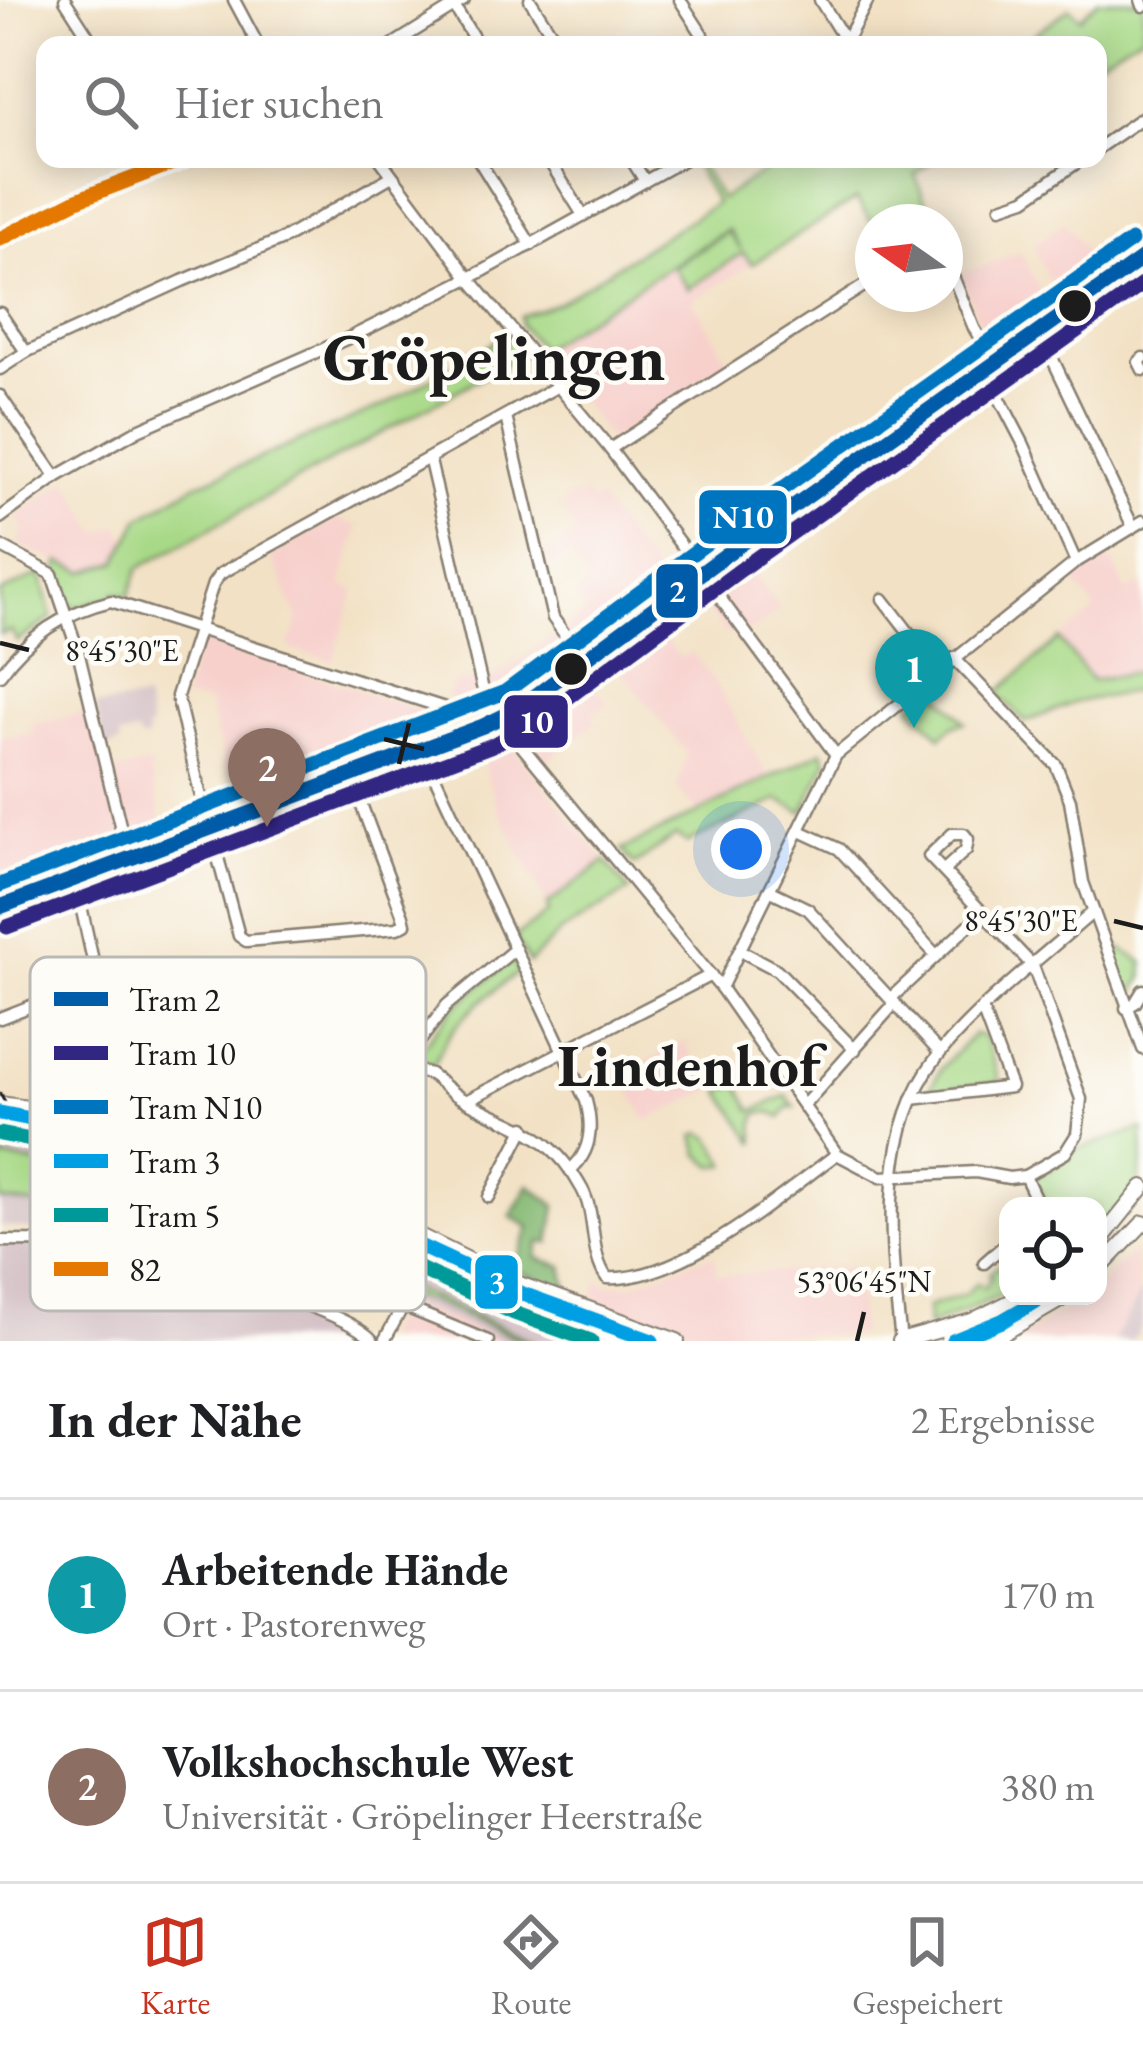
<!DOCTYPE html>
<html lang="de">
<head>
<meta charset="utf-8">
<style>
	:root { --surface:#fff; --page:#f2f2f2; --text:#202124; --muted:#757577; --line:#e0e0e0; --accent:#c8321e }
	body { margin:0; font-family:"EB Garamond",serif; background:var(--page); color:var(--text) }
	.controls { position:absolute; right:36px; bottom:36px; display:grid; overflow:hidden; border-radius:24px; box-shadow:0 6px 30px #0003 }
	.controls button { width:108px; height:108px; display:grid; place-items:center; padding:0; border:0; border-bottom:3px solid var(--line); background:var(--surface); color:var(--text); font:60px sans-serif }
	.compass { position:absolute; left:855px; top:204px; width:108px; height:108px; border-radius:50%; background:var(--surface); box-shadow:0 6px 30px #0003; rotate:284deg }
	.you { position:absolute; left:741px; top:849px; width:42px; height:42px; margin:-30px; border:9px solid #fff; border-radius:50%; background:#1a73e8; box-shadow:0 0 0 18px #1a73e833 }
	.badge { display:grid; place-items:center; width:78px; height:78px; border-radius:50%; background:var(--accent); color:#fff; font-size:39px; font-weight:700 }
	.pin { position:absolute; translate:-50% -99px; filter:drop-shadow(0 3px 6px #0008) }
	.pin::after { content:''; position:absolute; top:63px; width:42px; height:36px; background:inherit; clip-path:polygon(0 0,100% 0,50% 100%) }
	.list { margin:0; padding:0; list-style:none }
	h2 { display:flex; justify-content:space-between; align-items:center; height:156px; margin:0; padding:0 48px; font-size:51px }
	h2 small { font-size:39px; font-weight:400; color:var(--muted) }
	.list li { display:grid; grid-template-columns:78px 1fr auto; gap:36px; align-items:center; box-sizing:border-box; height:192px; padding:0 48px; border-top:3px solid var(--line) }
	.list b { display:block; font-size:45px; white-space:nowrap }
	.list p { margin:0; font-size:39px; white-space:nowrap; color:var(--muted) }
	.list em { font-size:39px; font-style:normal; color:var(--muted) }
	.icon { flex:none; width:66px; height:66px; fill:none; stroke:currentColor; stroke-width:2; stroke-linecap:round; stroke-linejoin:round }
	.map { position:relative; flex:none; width:1143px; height:1341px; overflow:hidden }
	.search { position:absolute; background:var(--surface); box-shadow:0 6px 30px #0003; left:36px; right:36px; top:36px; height:132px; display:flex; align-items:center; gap:30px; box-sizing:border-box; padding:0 42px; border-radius:24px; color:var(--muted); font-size:45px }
	.sheet { height:540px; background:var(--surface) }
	nav { display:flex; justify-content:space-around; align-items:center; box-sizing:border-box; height:168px; border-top:3px solid var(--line); background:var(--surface); font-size:33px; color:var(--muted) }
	nav a { display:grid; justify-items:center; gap:6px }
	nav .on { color:var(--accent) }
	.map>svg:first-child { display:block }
	.built { fill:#f7d0cc }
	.industrial { fill:#d2bec3 }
	.green { fill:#a8d987; stroke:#627a52; stroke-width:3 }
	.forest { fill:#86b974; stroke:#516a48; stroke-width:3 }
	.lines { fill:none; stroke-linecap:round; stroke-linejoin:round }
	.minor-casing { stroke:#877e70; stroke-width:15 }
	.major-casing { stroke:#877e70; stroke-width:18 }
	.minor { stroke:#fff; stroke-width:10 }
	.major { stroke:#fff; stroke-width:14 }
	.tram { stroke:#1c1c1c; stroke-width:3 }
	.bus-1-casing { stroke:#fdfcf7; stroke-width:24 }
	.bus-1 { stroke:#e47801; stroke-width:15 }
	.tram-1-casing { stroke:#fdfcf7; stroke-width:24 }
	.tram-2-casing { stroke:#fdfcf7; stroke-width:24 }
	.tram-3-casing { stroke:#fdfcf7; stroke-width:24 }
	.tram-4-casing { stroke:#fdfcf7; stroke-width:24 }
	.tram-5-casing { stroke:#fdfcf7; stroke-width:24 }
	.tram-1 { stroke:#005ca9; stroke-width:15 }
	.tram-2 { stroke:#312783; stroke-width:15 }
	.tram-3 { stroke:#0075bf; stroke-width:15 }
	.tram-4 { stroke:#009fe3; stroke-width:15 }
	.tram-5 { stroke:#099; stroke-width:15 }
	.ticks { fill:none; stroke:#1c1c1c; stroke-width:4.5 }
	.stop-dot { fill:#1c1c1c; stroke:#fdfcf7; stroke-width:4.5 }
	.labels { text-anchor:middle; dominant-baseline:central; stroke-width:9; stroke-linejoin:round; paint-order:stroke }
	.quarter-label { font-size:60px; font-weight:bold; fill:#1c1c1c; stroke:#fdfcf7 }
	.district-label { font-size:66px; font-weight:bold; fill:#1c1c1c; stroke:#fdfcf7 }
	.key { fill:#fdfcf7; stroke:#bab9b5; stroke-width:3 }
	.key-label { font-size:33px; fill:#1c1c1c }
	.ticks-label { font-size:30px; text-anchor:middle; fill:#1c1c1c; stroke:#fdfcf7; stroke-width:9; stroke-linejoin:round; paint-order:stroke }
	.line-badge { stroke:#fdfcf7; stroke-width:4.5 }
	.badge-label { font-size:33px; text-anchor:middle; font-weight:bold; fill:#fff }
</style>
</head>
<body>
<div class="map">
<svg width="1143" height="1341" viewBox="0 0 1143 1341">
	<rect width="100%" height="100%" fill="#fdfcf7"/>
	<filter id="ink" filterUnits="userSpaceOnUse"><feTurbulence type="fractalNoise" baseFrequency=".00833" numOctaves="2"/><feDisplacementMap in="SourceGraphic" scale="24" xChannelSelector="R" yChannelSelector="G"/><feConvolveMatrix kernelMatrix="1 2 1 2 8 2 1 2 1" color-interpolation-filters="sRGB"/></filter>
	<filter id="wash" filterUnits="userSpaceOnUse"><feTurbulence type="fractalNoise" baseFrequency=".004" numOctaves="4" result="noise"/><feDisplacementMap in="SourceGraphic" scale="48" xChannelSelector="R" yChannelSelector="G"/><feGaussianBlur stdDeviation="2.7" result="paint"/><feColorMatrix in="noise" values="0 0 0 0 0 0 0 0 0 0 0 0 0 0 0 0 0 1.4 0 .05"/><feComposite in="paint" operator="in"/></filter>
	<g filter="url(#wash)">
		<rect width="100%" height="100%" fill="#f2e1c4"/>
		<g class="built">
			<polygon points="1064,222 1097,267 1055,295 1033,245"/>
			<polygon points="729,229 752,264 692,301 730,362 610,441 541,348"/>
			<polygon points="1021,252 1045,301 991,343 979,323 960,274"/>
			<polygon points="68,480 99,534 118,525 128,541 117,562 85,573 17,544 25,531 16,516"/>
			<polygon points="586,494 593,502 598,498 659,578 564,648 473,707 446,698 455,682 494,678 586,612 575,595 590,583 570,555 548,569 544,557 577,531 560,507 567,505 564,499"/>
			<polygon points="336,519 358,526 341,585 355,590 333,661 289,648 298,619 271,556"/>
			<polygon points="1109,553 1127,592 1143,583 1143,671 1092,682 1059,639 1096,610 1071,579"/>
			<polygon points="743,560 780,610 753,630 736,630 727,635 706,610 666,639 680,658 692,652 719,688 764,770 774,775 698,812 677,788 687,753 619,668 595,685 608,704 592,715 596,722 548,761 520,728 522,721"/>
			<polygon points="206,641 436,715 436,725 240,799 234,769 226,771 208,702 183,699 199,643"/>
			<polygon points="95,710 110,773 149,764 163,828 0,891 0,737 33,734 32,725"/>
			<polygon points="502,735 605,861 547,905 494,801 477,743"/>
			<polygon points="684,1041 711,1090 647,1121 622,1075"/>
			<polygon points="1134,1250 1139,1299 1113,1341 1016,1341 1086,1296 1098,1296 1098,1286"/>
			<polygon points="715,1256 717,1275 857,1267 861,1334 702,1335 591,1299 598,1281 606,1285 630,1285 701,1258"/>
			<polygon points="399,1303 429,1310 503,1341 389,1341 384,1336"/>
		</g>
		<g class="industrial">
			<polygon points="145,699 151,728 146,730 148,738 140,740 137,733 119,737 120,744 106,748 96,706"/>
			<polygon points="0,1140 42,1143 100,1154 248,1197 585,1341 533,1341 238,1213 93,1171 0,1158"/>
			<polygon points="0,1200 80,1211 324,1281 426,1300 524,1341 503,1341 429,1310 399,1303 240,1278 144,1248 142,1252 71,1234 0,1226"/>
			<polygon points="39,1243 141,1261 164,1277 289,1311 339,1341 0,1341 0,1244"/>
			<polygon points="1143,1289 1143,1325 1132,1341 1113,1341"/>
		</g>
		<g class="green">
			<polygon points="1098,0 1143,0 1143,34 1098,60 1098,45 1019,45 1070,8 1080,18"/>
			<polygon points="784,159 934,159 915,175 933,222 873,224 856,199 752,264 743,253 688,289 673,267 728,232 741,250 728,229 541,348 521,326 520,316 558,303 716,203 694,165 698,162 721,199"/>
			<polygon points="506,332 525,353 139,568 129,596 115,592 113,597 72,608 58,568 60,562 85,572 117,562 140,518 195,485 383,406 488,346"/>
			<polygon points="41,574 52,618 17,642 11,630 0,635 0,593"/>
			<polygon points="1059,639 1092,681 1143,671 1143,690 1076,702 1025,722 997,693"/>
			<polygon points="933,687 965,722 954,725 941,737 911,706"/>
			<polygon points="823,751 827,761 803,812 778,800 687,843 676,836 634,865 622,850"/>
			<polygon points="605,861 629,891 560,932 529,963 515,937 549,912 547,905"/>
			<polygon points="1116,946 1143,962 1143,977 1130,999 1113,949"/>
			<path d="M512,960L519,972C483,998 447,1025 433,1067L416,1055L454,1007Z"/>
			<polygon points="974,1034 985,1037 1000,1082 928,1092 943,1066"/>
			<polygon points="738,1083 752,1111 786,1096 795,1107 789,1107 781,1118 771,1112 758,1113 754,1126 756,1144 721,1091"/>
			<path d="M1143,1129C1143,1183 1140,1194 1098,1232V1206H1046L1035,1181L1037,1176L1069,1159L1075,1150Z"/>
			<polygon points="701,1133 711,1138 727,1165 714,1166 700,1155 695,1136"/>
			<polygon points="0,1158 93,1171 238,1213 533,1341 524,1341 426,1300 324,1281 80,1211 0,1200"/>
			<polygon points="1008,1258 1008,1293 928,1326 927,1307 964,1295 977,1283 984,1288 992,1277 989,1274"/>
		</g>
		<polygon class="forest" points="529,1185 556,1206 550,1243 540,1242 536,1258 563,1266 567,1287 562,1289 513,1269 530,1227 511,1217"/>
	</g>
	<g filter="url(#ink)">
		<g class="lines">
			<defs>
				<g id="minor">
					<polyline points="65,0 94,45"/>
					<polyline points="234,0 258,45"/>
					<polyline points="530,0 559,45"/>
					<polyline points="680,0 709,45"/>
					<polyline points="820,0 846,42"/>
					<polyline points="1141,0 1143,6"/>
					<polyline points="454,6 478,45"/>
					<polyline points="392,45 464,0"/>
					<polyline points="844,45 868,0"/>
					<polyline points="1098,148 1143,117"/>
					<polyline points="380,159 469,278 610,449 836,755"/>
					<polyline points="478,159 531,245"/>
					<polyline points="548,159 583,215"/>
					<polyline points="631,159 645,181"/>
					<polyline points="1001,207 1025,199 1082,159"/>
					<polyline points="0,239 77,200 183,159"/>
					<polyline points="945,257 974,328 990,356"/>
					<polyline points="0,313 26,352"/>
					<polyline points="1043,339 1133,527"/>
					<polyline points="1143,358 1139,362 1143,370"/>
					<polyline points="0,369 26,352 182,281 283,239 392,176"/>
					<polyline points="987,374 1023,443 1076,562"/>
					<polyline points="0,396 56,477"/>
					<polyline points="506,417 553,618 578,653"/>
					<polyline points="610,449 873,280"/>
					<polyline points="430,461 482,686 485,696 503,705"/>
					<polyline points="0,518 56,477 138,430 353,336 485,270 685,159"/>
					<polyline points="0,546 52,574 78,651 127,854"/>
					<polyline points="883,599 938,670"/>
					<polyline points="954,658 1056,765 1070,800 1083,882 1143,1049"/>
					<path d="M0,675C27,637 65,612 111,601L482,720"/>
					<polyline points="497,716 721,988 837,1154 881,1177 976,1172 1009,1178 1025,1176 1039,1206"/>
					<path d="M424,753L586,1101C593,1127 592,1152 570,1170"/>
					<polyline points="207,822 177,696 213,584 220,574 560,385"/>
					<polyline points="800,831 839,849 936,955"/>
					<polyline points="211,832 239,936 246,941 397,928 405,924 403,916 352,780"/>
					<polyline points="943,871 966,850 968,839 964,834 952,834 929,856 1033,966 1081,1099 1077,1134 1065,1153 1025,1176"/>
					<polyline points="76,883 102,1002"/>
					<polyline points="771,891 808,909 940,1053"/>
					<polyline points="741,951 777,970 855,1050"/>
					<polyline points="721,988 836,755 1076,562 1143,521"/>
					<polyline points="891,998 982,913"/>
					<polyline points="1126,1008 1135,1003 1143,990"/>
					<path d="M0,1018L36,1004L102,1002L430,1074C440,1081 449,1091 459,1097C513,1129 548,1127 582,1189C597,1216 589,1254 607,1278C682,1282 778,1197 837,1154"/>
					<polyline points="401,1066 447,1005 515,949"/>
					<polyline points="912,1099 1011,1087 983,1012"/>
					<polyline points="466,1101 711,975"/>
					<polyline points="805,1104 895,1003"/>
					<polyline points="489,1197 525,1127"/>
					<path d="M0,1241C34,1241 68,1241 102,1248C154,1258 345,1306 373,1341"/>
					<polyline points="984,1263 1008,1242"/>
					<polyline points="384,1341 403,1306 488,1341"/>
					<path d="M901,1341C891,1255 878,1148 927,1071C960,1019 1045,955 1093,912"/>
				</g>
				<g id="major">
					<polyline points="470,736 501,720 598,653 987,374 1056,331 1143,264"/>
					<polyline points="0,899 478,722 771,514 1044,314 1143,250"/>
					<polyline points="0,912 416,756"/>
					<polyline points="0,1104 41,1110 199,1154 363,1208 511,1281 677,1341"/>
					<path d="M0,1127C50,1131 96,1144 144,1158C307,1203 458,1282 617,1341"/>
					<polyline points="1098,1243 1143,1187"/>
					<polyline points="1098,1270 1143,1223"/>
					<polyline points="900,1341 972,1321 1022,1296"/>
					<polyline points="990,1341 1067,1296"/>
				</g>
			</defs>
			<use href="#minor" class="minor-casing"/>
			<use href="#major" class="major-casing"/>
			<use href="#minor" class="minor"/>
			<use href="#major" class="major"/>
			<polyline class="tram" points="0,1094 10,1111 33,1121"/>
			<defs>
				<g id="bus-1">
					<polyline points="0,239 77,200 183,159"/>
					<path d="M0,899L478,722L1018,335C1069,324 1104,282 1143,250"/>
				</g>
			</defs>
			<use href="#bus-1" class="bus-1-casing"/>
			<use href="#bus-1" class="bus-1"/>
			<defs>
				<polyline id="tram-1" points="0,907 483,726 516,710 739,545 1143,258"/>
				<polyline id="tram-2" points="7,927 490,746 527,728 751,562 1143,284"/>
				<polyline id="tram-3" points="0,885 505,692 727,528 1131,241"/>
				<g id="tram-4">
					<polyline points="0,1113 103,1133 272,1184 353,1215 523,1294 652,1341"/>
					<polyline points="953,1341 1002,1321 1045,1296"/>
				</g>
				<polyline id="tram-5" points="0,1134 98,1153 265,1204 345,1234 514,1313 591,1341"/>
			</defs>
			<use href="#tram-1" class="tram-1-casing"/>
			<use href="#tram-2" class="tram-2-casing"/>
			<use href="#tram-3" class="tram-3-casing"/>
			<use href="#tram-4" class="tram-4-casing"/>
			<use href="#tram-5" class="tram-5-casing"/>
			<use href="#tram-1" class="tram-1"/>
			<use href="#tram-2" class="tram-2"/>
			<use href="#tram-3" class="tram-3"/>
			<use href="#tram-4" class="tram-4"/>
			<use href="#tram-5" class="tram-5"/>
		</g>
	</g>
	<path class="ticks" d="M0,643L29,650M384,739L424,749M399,764L409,723M1114,921L1143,928M857,1341L864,1312"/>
	<g class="stop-dot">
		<circle cx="1075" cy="306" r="18"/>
		<circle cx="571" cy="669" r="18"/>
	</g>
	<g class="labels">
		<g class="quarter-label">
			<text x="689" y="1065">Lindenhof</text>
		</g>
		<g class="district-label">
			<text x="494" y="357">Gröpelingen</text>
		</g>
	</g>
	<rect x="30" y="957" width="396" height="354" rx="18" class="key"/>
	<rect x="54" y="992" width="54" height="14" fill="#005ca9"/>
	<rect x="54" y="1046" width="54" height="14" fill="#312783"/>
	<rect x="54" y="1100" width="54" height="14" fill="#0075bf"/>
	<rect x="54" y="1154" width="54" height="14" fill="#009fe3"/>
	<rect x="54" y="1208" width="54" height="14" fill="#099"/>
	<rect x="54" y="1262" width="54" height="14" fill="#e47801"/>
	<g class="key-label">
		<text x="129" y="1011">Tram 2</text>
		<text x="129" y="1065">Tram 10</text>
		<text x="129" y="1119">Tram N10</text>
		<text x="129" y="1173">Tram 3</text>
		<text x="129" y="1227">Tram 5</text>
		<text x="129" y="1281">82</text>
	</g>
	<g class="ticks-label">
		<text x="122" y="661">8°45'30"E</text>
		<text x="1021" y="931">8°45'30"E</text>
		<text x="864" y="1292">53°06'45"N</text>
	</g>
	<g class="line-badge">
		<rect x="697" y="488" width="92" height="58" rx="12" fill="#0075bf"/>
		<rect x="654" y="562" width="46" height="58" rx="12" fill="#005ca9"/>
		<rect x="502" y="693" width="68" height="57" rx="12" fill="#312783"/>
		<rect x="473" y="1253" width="47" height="58" rx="12" fill="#009fe3"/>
	</g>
	<g class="badge-label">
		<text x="743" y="528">N10</text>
		<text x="677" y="602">2</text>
		<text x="536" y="733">10</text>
		<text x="497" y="1293">3</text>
	</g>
</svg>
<div class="controls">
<button><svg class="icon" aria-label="locate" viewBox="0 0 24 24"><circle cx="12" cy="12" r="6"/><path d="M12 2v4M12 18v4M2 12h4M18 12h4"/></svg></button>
</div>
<svg class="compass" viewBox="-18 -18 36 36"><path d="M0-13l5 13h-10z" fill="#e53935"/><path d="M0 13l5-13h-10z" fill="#757577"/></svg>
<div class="you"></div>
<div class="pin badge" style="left:914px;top:728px;background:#0f9aa8">1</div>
<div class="pin badge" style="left:267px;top:827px;background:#8d6e63">2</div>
<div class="search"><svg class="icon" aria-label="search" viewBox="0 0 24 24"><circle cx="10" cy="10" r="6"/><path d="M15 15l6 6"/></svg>Hier suchen</div>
</div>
<section class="sheet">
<h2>In der Nähe<small>2 Ergebnisse</small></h2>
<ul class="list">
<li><span class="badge" style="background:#0f9aa8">1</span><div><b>Arbeitende Hände</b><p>Ort · Pastorenweg</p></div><em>170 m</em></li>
<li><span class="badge" style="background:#8d6e63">2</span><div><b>Volkshochschule West</b><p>Universität · Gröpelinger Heerstraße</p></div><em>380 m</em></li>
</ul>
</section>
<nav>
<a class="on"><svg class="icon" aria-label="map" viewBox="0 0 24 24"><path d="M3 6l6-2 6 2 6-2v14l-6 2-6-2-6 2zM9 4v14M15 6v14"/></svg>Karte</a>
<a><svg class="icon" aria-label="directions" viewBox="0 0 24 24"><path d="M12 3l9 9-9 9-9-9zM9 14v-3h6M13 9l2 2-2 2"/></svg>Route</a>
<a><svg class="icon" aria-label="saved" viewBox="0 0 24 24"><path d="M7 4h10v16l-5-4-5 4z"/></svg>Gespeichert</a>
</nav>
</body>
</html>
